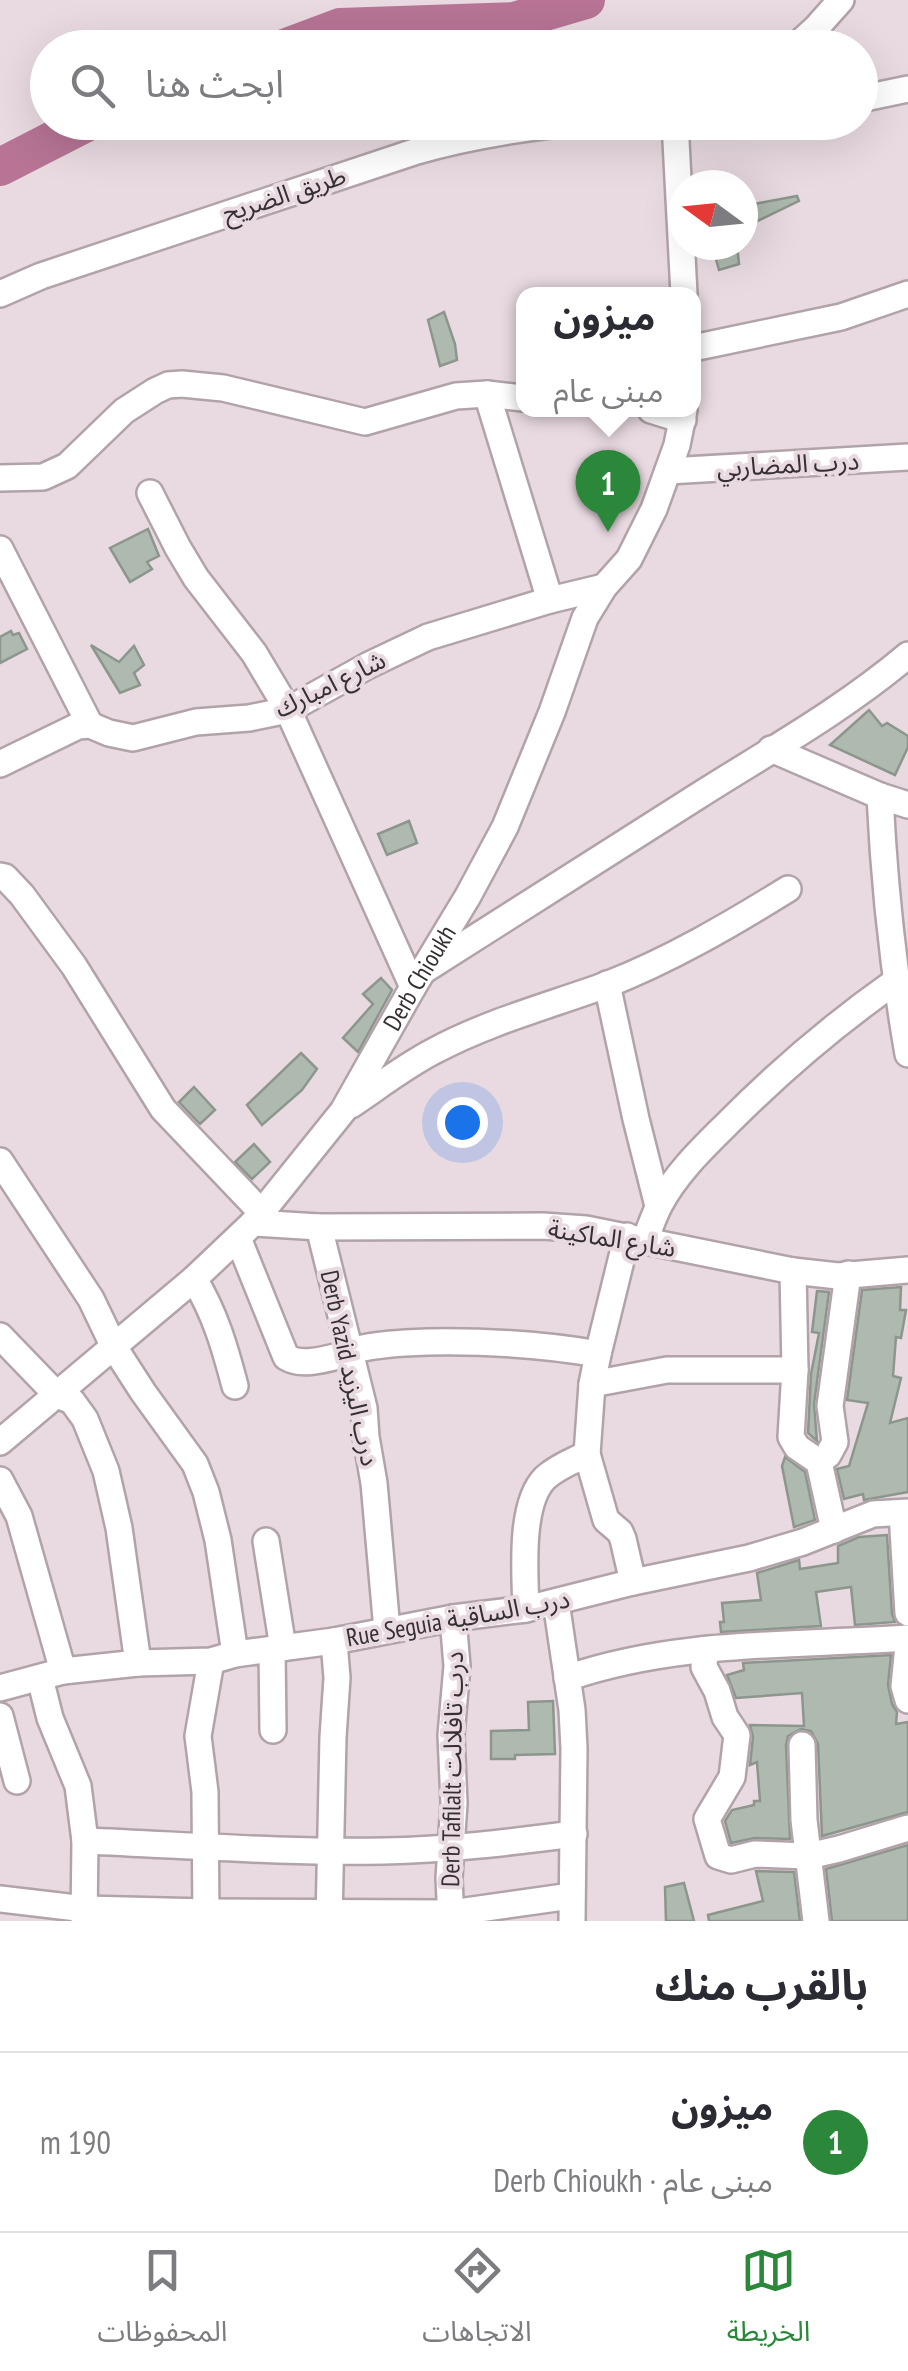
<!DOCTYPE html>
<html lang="ar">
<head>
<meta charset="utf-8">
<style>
	:root { --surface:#fff; --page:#f2f2f3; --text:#2b2b33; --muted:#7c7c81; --line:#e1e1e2; --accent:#2b883a }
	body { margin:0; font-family:"PT Sans Narrow","Noto Sans Arabic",sans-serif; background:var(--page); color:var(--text); direction:rtl }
	.compass { position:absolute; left:668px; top:170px; width:90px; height:90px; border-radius:50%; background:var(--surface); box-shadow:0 10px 40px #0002; rotate:285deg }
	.you { position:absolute; left:462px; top:1122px; width:35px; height:35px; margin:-25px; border:8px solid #fff; border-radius:50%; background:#1a73e8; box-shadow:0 0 0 15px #1a73e833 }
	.badge { display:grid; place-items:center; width:65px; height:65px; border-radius:50%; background:var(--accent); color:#fff; font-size:32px; font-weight:700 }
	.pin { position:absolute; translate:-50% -82px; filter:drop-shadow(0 2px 5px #0008) }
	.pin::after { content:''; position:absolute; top:52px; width:35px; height:30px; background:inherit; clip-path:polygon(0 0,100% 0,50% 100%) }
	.popup { position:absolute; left:516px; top:287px; width:185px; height:130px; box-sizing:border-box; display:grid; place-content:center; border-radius:20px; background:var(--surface); filter:drop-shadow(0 2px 8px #0005); font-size:32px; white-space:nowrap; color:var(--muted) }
	.popup b { font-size:38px; color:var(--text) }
	.popup::after { content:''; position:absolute; left:50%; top:100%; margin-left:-20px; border:20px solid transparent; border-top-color:var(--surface) }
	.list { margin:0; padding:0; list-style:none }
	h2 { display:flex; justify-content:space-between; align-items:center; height:130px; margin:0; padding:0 40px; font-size:42px }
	h2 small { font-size:32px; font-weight:400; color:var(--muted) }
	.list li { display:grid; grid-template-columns:65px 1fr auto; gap:30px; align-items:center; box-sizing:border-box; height:180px; padding:0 40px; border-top:2px solid var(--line) }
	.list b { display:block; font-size:38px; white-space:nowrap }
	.list p { margin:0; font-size:32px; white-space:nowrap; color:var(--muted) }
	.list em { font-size:32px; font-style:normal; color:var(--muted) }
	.icon { flex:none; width:55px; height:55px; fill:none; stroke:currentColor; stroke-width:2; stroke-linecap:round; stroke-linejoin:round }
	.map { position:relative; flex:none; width:908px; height:1921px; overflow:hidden; direction:ltr }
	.search { position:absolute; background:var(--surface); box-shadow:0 10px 40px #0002; left:30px; right:30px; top:30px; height:110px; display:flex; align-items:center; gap:25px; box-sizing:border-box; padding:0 35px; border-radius:55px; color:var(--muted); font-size:38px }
	.sheet { height:310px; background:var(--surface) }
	nav { display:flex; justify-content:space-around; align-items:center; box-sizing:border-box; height:140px; border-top:2px solid var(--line); background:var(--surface); font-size:28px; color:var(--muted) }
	nav a { display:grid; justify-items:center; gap:5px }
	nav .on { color:var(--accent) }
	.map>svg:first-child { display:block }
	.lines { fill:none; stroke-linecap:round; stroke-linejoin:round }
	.river { stroke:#b77495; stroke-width:38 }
	.building { fill:#aeb9af; stroke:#8c968c; stroke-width:2.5 }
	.minor-casing { stroke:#b1a3a9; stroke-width:30 }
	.minor { stroke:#fff; stroke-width:25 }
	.labels { text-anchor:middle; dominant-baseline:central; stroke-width:8; stroke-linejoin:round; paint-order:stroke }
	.street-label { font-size:25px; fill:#353032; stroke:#e9dae1 }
</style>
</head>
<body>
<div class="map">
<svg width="908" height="1921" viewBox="0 0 908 1921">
	<rect width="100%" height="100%" fill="#e9dae1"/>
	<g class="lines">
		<g class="river">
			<polyline points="284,48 340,27 514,21 586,0"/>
			<polyline points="0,167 88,122"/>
		</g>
	</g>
	<g class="building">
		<polygon points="797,196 799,201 743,228 743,206"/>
		<polygon points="712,245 737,245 739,264 719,270"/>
		<polygon points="444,312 455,344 457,360 440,366 428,320"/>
		<polygon points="148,529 159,556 147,562 152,569 130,582 110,548"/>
		<polygon points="11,631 13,635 19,633 27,649 0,663 0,637"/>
		<polygon points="91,645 119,662 134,646 144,665 134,673 140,685 120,693"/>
		<polygon points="869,710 882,726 887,723 908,736 908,747 895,775 830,745"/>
		<polygon points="409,821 417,843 387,855 378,834"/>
		<polygon points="381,978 392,990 358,1052 343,1038 373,1004 363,994"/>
		<polygon points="301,1053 317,1069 302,1090 262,1125 247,1105"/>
		<polygon points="194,1087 215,1110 200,1124 179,1102"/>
		<polygon points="254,1144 270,1162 252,1179 235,1162"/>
		<polygon points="901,1287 900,1310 906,1310 901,1338 896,1337 893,1376 901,1378 890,1423 908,1418 908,1492 864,1500 863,1494 844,1499 837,1469 849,1466 868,1403 847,1400 862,1290"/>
		<polygon points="817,1291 829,1292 814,1404 817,1441 808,1433 811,1374 819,1333 812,1332"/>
		<polygon points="785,1457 805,1472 815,1520 794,1527 782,1466"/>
		<polygon points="887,1535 892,1614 895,1622 855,1625 851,1587 816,1592 821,1626 721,1632 720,1622 724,1622 722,1603 761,1600 757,1573 799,1560 800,1569 838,1563 838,1546 859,1537"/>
		<polygon points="891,1655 888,1685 892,1704 897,1712 896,1724 908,1722 908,1812 822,1836 818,1744 811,1731 801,1729 788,1736 786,1745 790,1839 755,1838 731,1843 725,1821 732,1810 754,1805 754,1801 760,1801 757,1762 750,1765 753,1737 750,1725 804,1726 802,1693 736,1698 727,1675 744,1670 743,1663"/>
		<polygon points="553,1701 555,1754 515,1755 515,1759 491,1759 491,1731 529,1730 528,1702"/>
		<polygon points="908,1845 908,1921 832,1921 826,1869"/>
		<polygon points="756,1871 794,1872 800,1921 709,1921 708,1915 763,1901"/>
		<polygon points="684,1883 694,1921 666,1921 665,1887"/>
	</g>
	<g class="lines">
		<defs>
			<g id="minor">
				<polyline points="794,48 816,28 841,0"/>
				<polyline points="860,99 908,89"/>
				<polyline points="675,122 684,294"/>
				<path d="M0,294L41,276L417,151C469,136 521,128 575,122"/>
				<polyline points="693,348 841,317 908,294"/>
				<polyline points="487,394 550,600"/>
				<polyline points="651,410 683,420"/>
				<polyline points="668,471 908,457"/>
				<polyline points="0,478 43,477 67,466 124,411 155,391 168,385 182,384 223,388 365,422 456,396 487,394 523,398"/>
				<polyline points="150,493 178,548 196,578 254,653 288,710 413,987"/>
				<polyline points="0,549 90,725"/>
				<polyline points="771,749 880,796 908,805"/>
				<polyline points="0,764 78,726 90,725 109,733 133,738 196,722 249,718 288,710 369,665 428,637 550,600 604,587"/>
				<path d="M880,796C884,882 893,968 908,1054"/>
				<polyline points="0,876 5,877 22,895 74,966 163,1109 262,1213"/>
				<path d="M426,969C517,912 607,853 698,796C769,751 843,710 908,655"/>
				<polyline points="607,984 636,1119 658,1206"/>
				<path d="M351,1105C378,1087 405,1066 434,1051C488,1022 548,1006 606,985C670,960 730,925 788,889"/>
				<polyline points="0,1161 91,1299 114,1347 143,1392 195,1464 206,1492 218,1540 235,1654"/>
				<polyline points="253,1223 319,1227 543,1226 586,1229 793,1271 838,1276 908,1270"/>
				<polyline points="319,1227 364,1408 366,1437 374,1483 387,1630"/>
				<path d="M238,1238L286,1357C304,1368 331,1357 351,1353"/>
				<path d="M645,1240C650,1228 654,1215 660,1204C677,1172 704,1147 730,1121C781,1070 836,1023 896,981"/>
				<polyline points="793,1271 795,1370 791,1437 797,1447 819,1462 834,1530"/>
				<path d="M194,1279C215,1313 225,1348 235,1386"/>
				<polyline points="0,1336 57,1395 72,1401 85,1419 106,1471 119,1528 138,1663"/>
				<path d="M350,1351C377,1344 401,1343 428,1342C485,1341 541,1344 598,1354"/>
				<polyline points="592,1384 667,1370 795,1370"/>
				<path id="s1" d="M0,1442L194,1279L253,1223L343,1111L413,987L468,896L505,827L552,712L585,618L604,587L629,559L654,509L677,445L684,410"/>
				<polyline points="587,1454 606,1520 620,1532 623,1539 633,1582"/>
				<polyline points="819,1462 828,1455 835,1442 830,1406 848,1274"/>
				<polyline points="0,1480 19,1516 63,1671"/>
				<polyline points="902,1513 908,1613"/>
				<polyline points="266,1541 283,1648"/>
				<polyline points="556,1602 572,1710 574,1748 572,1921"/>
				<path d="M526,1609C525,1574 519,1504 545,1478C557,1467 573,1461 587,1454L592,1384L598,1354L627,1236"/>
				<polyline points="908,1646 904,1686 908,1700"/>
				<polyline points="272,1649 273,1730"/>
				<polyline points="705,1650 704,1667 717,1691 725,1717 737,1735 732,1777 707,1819 718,1856 731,1860 755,1854 808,1856 839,1849 908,1828"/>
				<polyline points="40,1678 50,1718 78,1786 85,1841 84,1921"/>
				<path d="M567,1678C677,1640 794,1646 908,1638"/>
				<polyline points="0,1688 63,1671 138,1663 211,1661 235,1654 334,1641 453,1618 526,1609 633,1582 749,1558 803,1542 873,1514 908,1512"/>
				<polyline points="0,1716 17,1781"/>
				<polyline points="802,1745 804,1820 816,1921"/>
				<path d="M85,1841C185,1845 284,1853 384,1851C448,1850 511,1842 574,1834"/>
				<polyline points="0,1899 85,1909 206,1912 451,1913 571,1896"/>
				<polyline points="206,1921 205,1792 198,1736 211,1661"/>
				<polyline points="329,1921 333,1737 337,1678 334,1641"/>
				<polyline points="451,1921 449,1878 454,1803 451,1735 457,1666 453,1618"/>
			</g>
		</defs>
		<use href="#minor" class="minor-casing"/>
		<use href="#minor" class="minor"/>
	</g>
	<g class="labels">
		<g class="street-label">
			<text transform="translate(284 194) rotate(-18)">طريق الضريح</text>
			<text transform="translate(788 464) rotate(-3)">درب المضاربي</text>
			<text transform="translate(330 684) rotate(-26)">شارع امبارك</text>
			<text stroke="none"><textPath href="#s1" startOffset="632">Derb Chioukh</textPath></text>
			<text transform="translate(612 1238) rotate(9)">شارع الماكينة</text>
			<text transform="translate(350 1368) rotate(78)">Derb Yazid درب اليزيد</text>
			<text transform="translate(458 1618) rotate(-10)">Rue Seguia درب الساقية</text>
			<text transform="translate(452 1769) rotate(-89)">Derb Tafilalt درب تافلالت</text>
		</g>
	</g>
</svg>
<svg class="compass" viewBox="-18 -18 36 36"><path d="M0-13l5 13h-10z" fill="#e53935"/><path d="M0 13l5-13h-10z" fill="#7c7c81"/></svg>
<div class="you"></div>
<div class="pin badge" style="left:608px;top:532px">1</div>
<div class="popup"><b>ميزون</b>مبنى عام</div>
<div class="search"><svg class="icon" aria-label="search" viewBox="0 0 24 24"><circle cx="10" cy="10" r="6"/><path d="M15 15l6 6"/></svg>ابحث هنا</div>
</div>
<section class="sheet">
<h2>بالقرب منك<small></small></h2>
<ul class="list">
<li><span class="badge">1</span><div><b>ميزون</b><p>مبنى عام · Derb Chioukh</p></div><em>190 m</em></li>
</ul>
</section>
<nav>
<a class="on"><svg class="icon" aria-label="map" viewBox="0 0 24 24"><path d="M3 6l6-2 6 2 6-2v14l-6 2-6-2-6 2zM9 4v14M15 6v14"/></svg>الخريطة</a>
<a><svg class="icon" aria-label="directions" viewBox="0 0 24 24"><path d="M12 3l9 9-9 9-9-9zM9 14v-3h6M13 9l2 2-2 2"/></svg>الاتجاهات</a>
<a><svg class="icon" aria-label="saved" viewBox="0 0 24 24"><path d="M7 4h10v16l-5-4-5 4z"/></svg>المحفوظات</a>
</nav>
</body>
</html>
